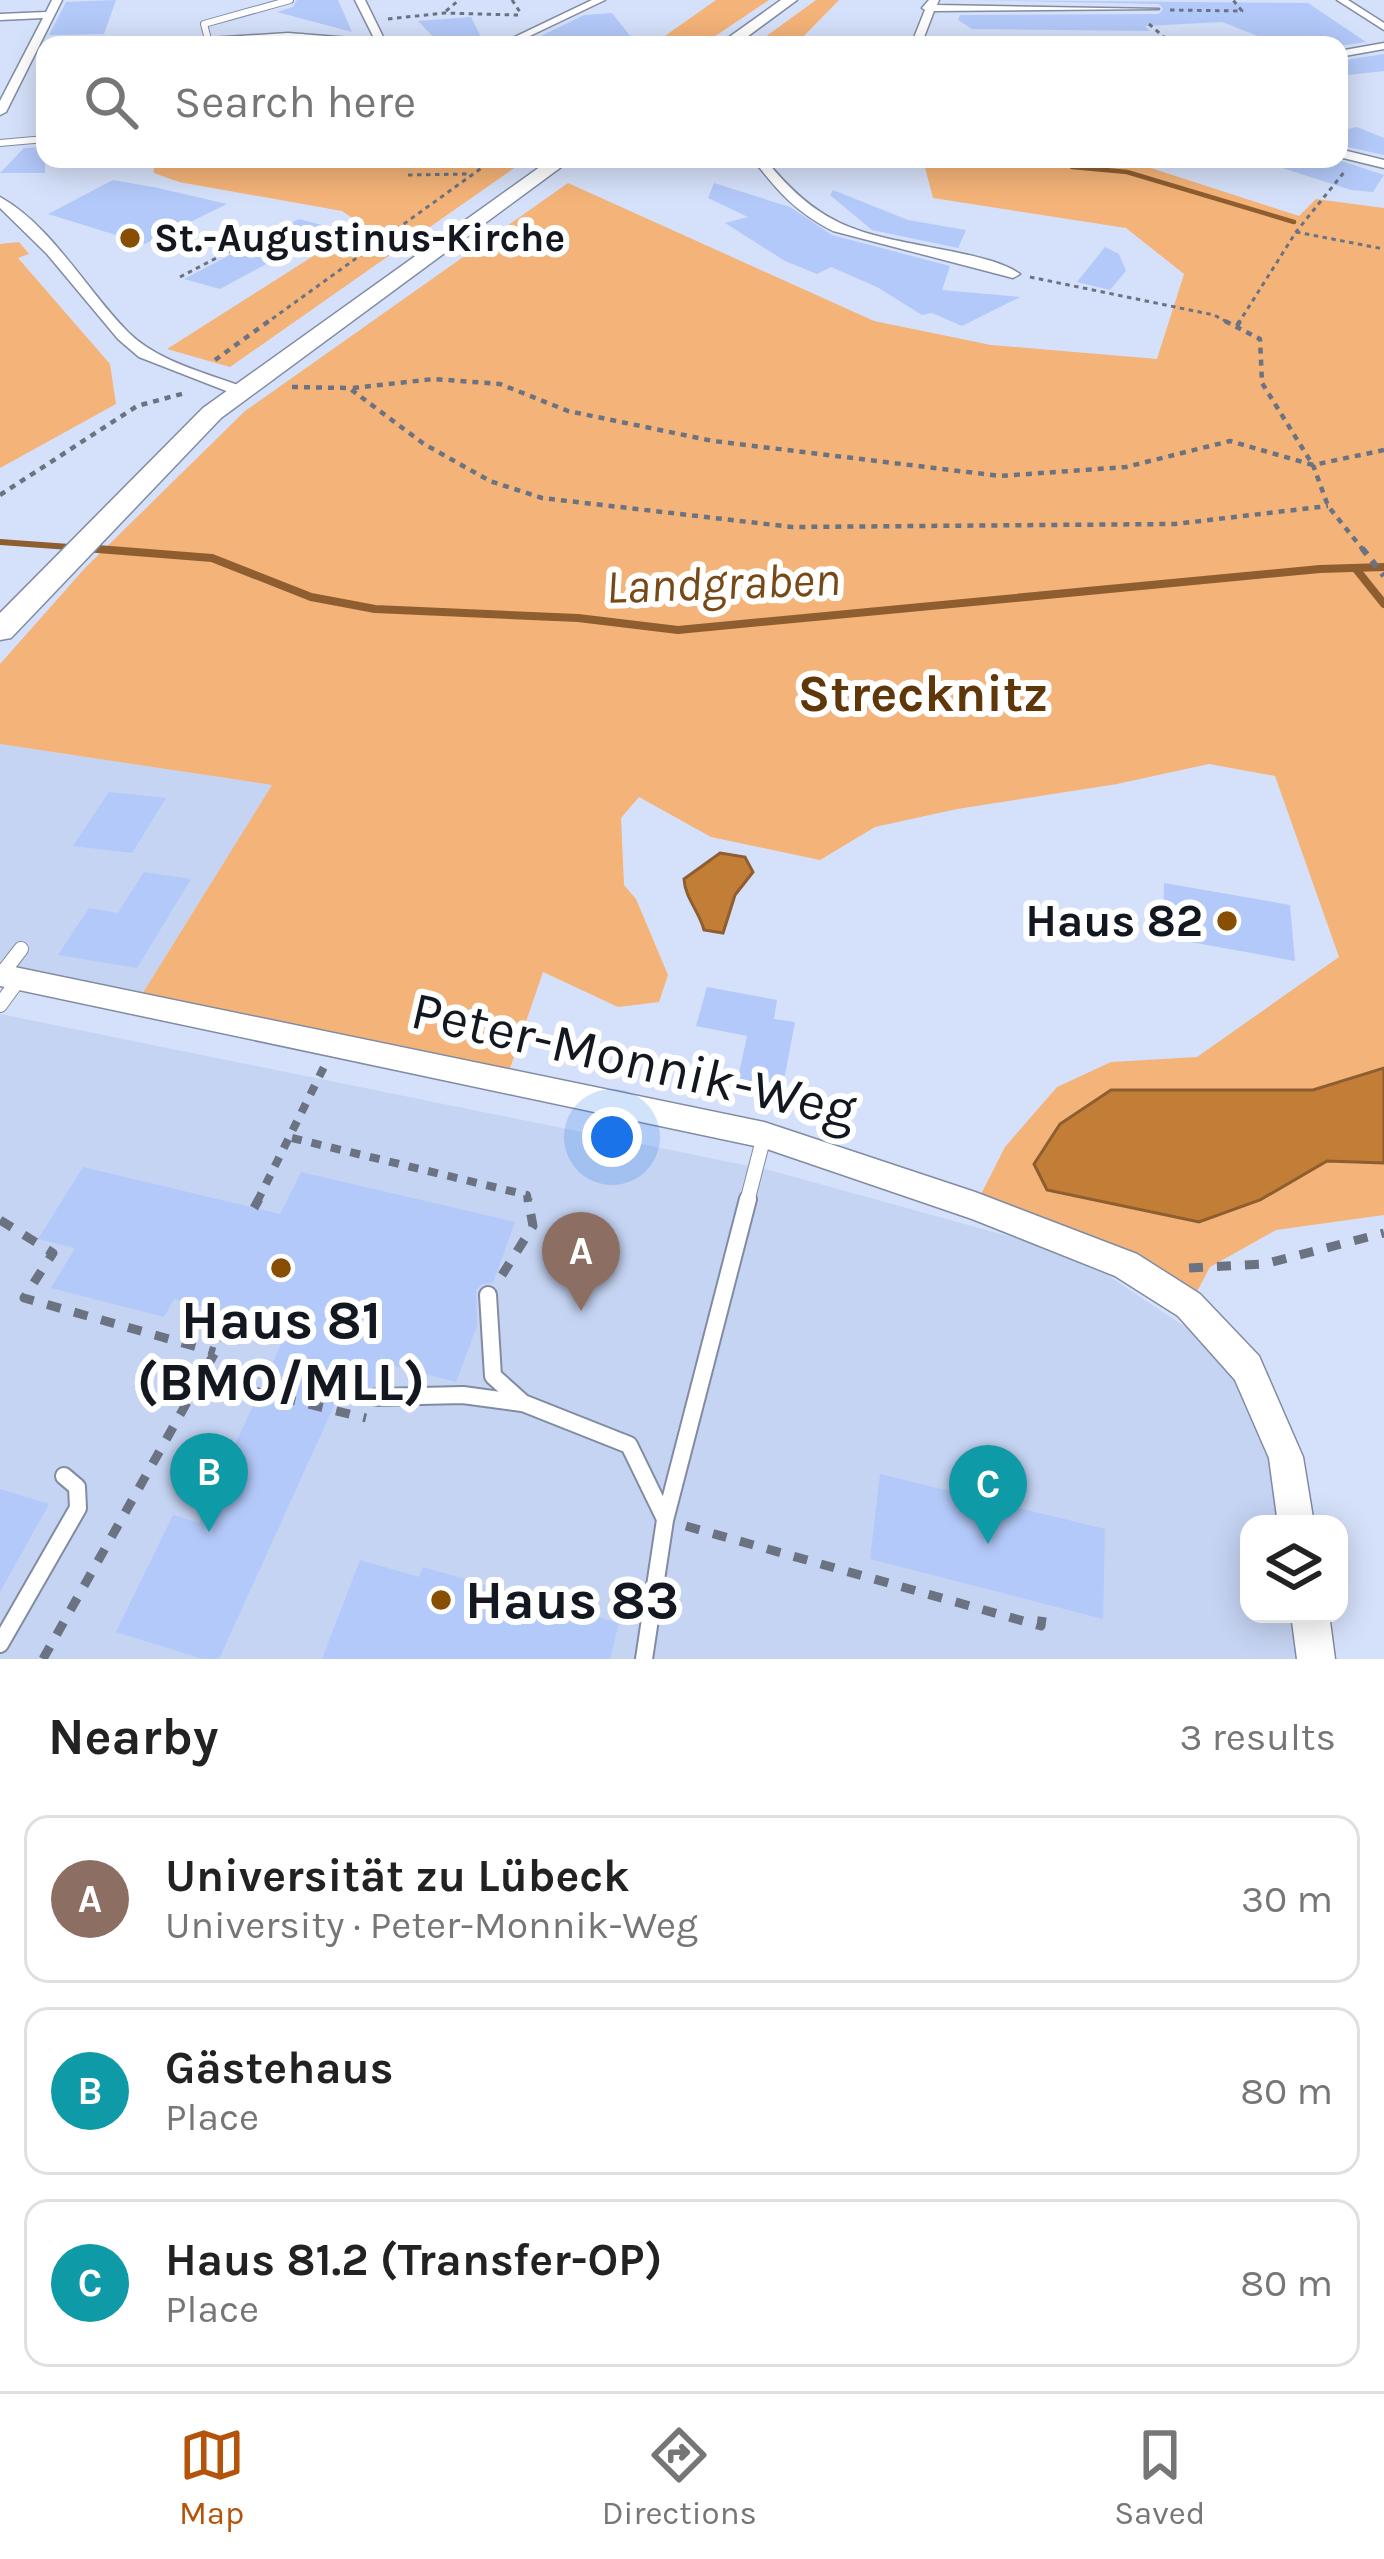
<!DOCTYPE html>
<html lang="en">
<head>
<meta charset="utf-8">
<style>
	:root { --surface:#fff; --page:#f6f6f6; --text:#222; --muted:#767676; --line:#e0e0e0; --accent:#b45309 }
	body { margin:0; font-family:Karla,sans-serif; background:var(--page); color:var(--text) }
	.controls { position:absolute; right:36px; bottom:36px; display:grid; overflow:hidden; border-radius:24px; box-shadow:0 6px 30px #0003 }
	.controls button { width:108px; height:108px; display:grid; place-items:center; padding:0; border:0; border-bottom:3px solid var(--line); background:var(--surface); color:var(--text); font:60px sans-serif }
	.you { position:absolute; left:612px; top:1137px; width:42px; height:42px; margin:-30px; border:9px solid #fff; border-radius:50%; background:#1a73e8; box-shadow:0 0 0 18px #1a73e833 }
	.badge { display:grid; place-items:center; width:78px; height:78px; border-radius:50%; background:var(--accent); color:#fff; font-size:39px; font-weight:700 }
	.pin { position:absolute; translate:-50% -99px; filter:drop-shadow(0 3px 6px #0008) }
	.pin::after { content:''; position:absolute; top:63px; width:42px; height:36px; background:inherit; clip-path:polygon(0 0,100% 0,50% 100%) }
	.list { margin:0; padding:0; list-style:none }
	h2 { display:flex; justify-content:space-between; align-items:center; height:156px; margin:0; padding:0 48px; font-size:51px }
	h2 small { font-size:39px; font-weight:400; color:var(--muted) }
	.list li { display:grid; grid-template-columns:78px 1fr auto; gap:36px; align-items:center; box-sizing:border-box; height:168px; margin:0 24px 24px; padding:0 24px; border:3px solid var(--line); border-radius:24px }
	.list b { display:block; font-size:45px; white-space:nowrap }
	.list p { margin:0; font-size:39px; white-space:nowrap; color:var(--muted) }
	.list em { font-size:39px; font-style:normal; color:var(--muted) }
	.icon { flex:none; width:66px; height:66px; fill:none; stroke:currentColor; stroke-width:2; stroke-linecap:round; stroke-linejoin:round }
	.map { position:relative; flex:none; width:1384px; height:1659px; overflow:hidden }
	.search { position:absolute; background:var(--surface); box-shadow:0 6px 30px #0003; left:36px; right:36px; top:36px; height:132px; display:flex; align-items:center; gap:30px; box-sizing:border-box; padding:0 42px; border-radius:24px; color:var(--muted); font-size:45px }
	.sheet { height:732px; background:var(--surface) }
	nav { display:flex; justify-content:space-around; align-items:center; box-sizing:border-box; height:168px; border-top:3px solid var(--line); background:var(--surface); font-size:33px; color:var(--muted) }
	nav a { display:grid; justify-items:center; gap:6px }
	nav .on { color:var(--accent) }
	.map>svg:first-child { display:block }
	.built { fill:#c5d4f3 }
	.green { fill:#f4b378 }
	.water { fill:#c27d37; stroke:#8e5e30; stroke-width:3 }
	.lines { fill:none; stroke-linecap:round; stroke-linejoin:round }
	.stream-far2 { stroke:#8e5e30; stroke-width:4.5 }
	.stream-far1 { stroke:#8e5e30; stroke-width:6 }
	.stream { stroke:#8e5e30; stroke-width:8 }
	.building { fill:#b3c9f9 }
	.lane-far2-casing { stroke:#818ca2; stroke-width:8 }
	.lane-far1-casing { stroke:#818ca2; stroke-width:16 }
	.lane-casing { stroke:#818ca2; stroke-width:20 }
	.street-casing { stroke:#818ca2; stroke-width:3 }
	.secondary-casing { stroke:#818ca2; stroke-width:3 }
	.path-far4 { stroke:#6b7382; stroke-width:3; stroke-dasharray:4.5 4.5; stroke-linecap:butt }
	.path-far3 { stroke:#6b7382; stroke-width:4.5; stroke-dasharray:6 6; stroke-linecap:butt }
	.path-far2 { stroke:#6b7382; stroke-width:6; stroke-dasharray:8 8; stroke-linecap:butt }
	.path-far1 { stroke:#6b7382; stroke-width:8; stroke-dasharray:10 10; stroke-linecap:butt }
	.path { stroke:#6b7382; stroke-width:9; stroke-dasharray:14 14; stroke-linecap:butt }
	.lane-far2 { stroke:#fff; stroke-width:6 }
	.lane-far1 { stroke:#fff; stroke-width:14 }
	.lane { stroke:#fff; stroke-width:16 }
	.street { fill:#fff; fill-rule:evenodd }
	.secondary { fill:#fff; fill-rule:evenodd }
	.poi-dot { fill:#884f04; stroke:#fff; stroke-width:4.5 }
	.labels { text-anchor:middle; dominant-baseline:central; stroke-width:12; stroke-linejoin:round; paint-order:stroke }
	.far-poi-label { font-size:39px; font-weight:bold; fill:#13171f; stroke:#fff; text-anchor:start }
	.poi-label { font-size:45px; font-weight:bold; fill:#13171f; stroke:#fff; text-anchor:end }
	.water-label { font-size:48px; font-style:italic; fill:#784916; stroke:#fff }
	.quarter-label { font-size:51px; font-weight:bold; fill:#5f3708; stroke:#fff }
	.near-street-label { font-size:54px; fill:#13171f; stroke:#fff }
	.near-poi-label { font-size:54px; font-weight:bold; fill:#13171f; stroke:#fff }
</style>
</head>
<body>
<div class="map">
<svg width="1384" height="1659" viewBox="0 0 1384 1659">
	<rect width="100%" height="100%" fill="#d5e1fa"/>
	<g class="built">
		<polygon points="0,744 272,785 136,1004 0,975"/>
		<polygon points="0,1014 769,1170 1077,1255 1247,1368 1296,1524 1249,1524 1249,1614 1310,1614 1316,1659 0,1659"/>
	</g>
	<g class="green">
		<polygon points="716,0 769,0 702,45 652,45"/>
		<polygon points="816,0 839,0 795,45 754,45"/>
		<polygon points="153,159 371,159 416,168 456,159 527,159 230,367 167,349 329,246 357,221 342,211 179,182 154,173"/>
		<polygon points="942,159 1123,159 1299,216 1316,199 1384,208 1384,1068 1313,1090 1111,1090 1260,1200 1327,1161 1384,1163 1384,1215 1276,1230 1210,1267 1193,1299 975,1206 1005,1147 1057,1087 1111,1062 1197,1057 1339,957 1275,776 1209,764 1117,784 957,809 875,827 820,860 711,837 639,797 621,818 624,885 636,899 668,975 659,1002 618,1007 543,972 506,1080 136,1004 272,785 0,744 0,664 85,568 245,411 568,183 874,321 991,345 1157,359 1184,274 1126,228 933,198 924,164"/>
		<polygon points="19,242 29,254 18,258 110,364 116,404 0,468 0,244"/>
	</g>
	<g class="water">
		<path d="M720,853L745,857L753,872L735,895L723,933L704,930C699,911 685,898 684,879Z"/>
		<polygon points="1384,1068 1384,1163 1327,1161 1260,1200 1199,1222 1047,1190 1034,1164 1060,1124 1111,1090 1313,1090"/>
	</g>
	<g class="lines">
		<polyline class="stream-far2" points="1072,167 1127,172 1294,222"/>
		<polyline class="stream-far1" points="0,542 125,551"/>
		<g class="stream">
			<polyline points="85,548 212,558 311,597 375,609 578,618 678,630 1320,569 1384,567"/>
			<polyline points="1356,569 1384,604"/>
		</g>
	</g>
	<g class="building">
		<polygon points="116,0 104,34 49,35 66,2"/>
		<polygon points="297,0 338,0 352,32 277,12 293,7"/>
		<polygon points="968,0 1308,3 1366,42 1339,46 1339,40 1276,43 1222,22 1145,26 1150,31 972,29 958,20 960,15 1159,14 1163,9 1159,4"/>
		<polygon points="612,13 631,37 541,45 537,38 584,15"/>
		<polygon points="471,17 485,45 441,45 418,21"/>
		<polygon points="1384,54 1384,71 1339,76 1339,61"/>
		<polygon points="1357,127 1384,138 1384,155 1339,145 1339,131"/>
		<polygon points="45,147 45,173 0,173 24,148"/>
		<polygon points="1295,159 1335,159 1384,175 1373,192 1351,190 1273,165"/>
		<polygon points="113,180 158,188 227,204 145,244 48,214"/>
		<polygon points="714,183 790,207 832,235 950,266 942,290 1020,297 962,326 932,313 922,315 877,287 831,267 817,274 785,261 725,223 748,217 708,198"/>
		<polygon points="833,190 908,220 966,230 958,248 872,230 830,195"/>
		<polygon points="299,219 333,228 220,289 184,279"/>
		<polygon points="1105,247 1119,254 1126,271 1110,290 1077,282"/>
		<polygon points="109,792 166,798 132,853 73,846"/>
		<polygon points="144,872 191,879 137,968 58,955 89,908 118,913"/>
		<polygon points="1164,883 1290,905 1295,961 1163,937"/>
		<polygon points="707,987 777,1000 774,1019 795,1022 780,1101 735,1092 747,1036 696,1026"/>
		<polygon points="83,1167 280,1214 301,1172 515,1222 493,1283 482,1284 476,1290 477,1326 456,1382 390,1365 382,1384 367,1390 368,1405 338,1397 219,1659 203,1659 116,1632 173,1515 199,1523 288,1329 174,1299 164,1317 51,1288 75,1248 38,1239"/>
		<polygon points="880,1474 1105,1529 1103,1619 870,1559"/>
		<polygon points="0,1489 49,1504 0,1592"/>
		<polygon points="360,1560 419,1577 423,1567 619,1623 610,1659 322,1659"/>
	</g>
	<g class="lines">
		<defs>
			<g id="lane-far2">
				<polyline points="208,39 204,24 290,0"/>
				<polyline points="285,45 302,37"/>
				<polyline points="0,143 45,139"/>
			</g>
			<g id="lane-far1">
				<polyline points="1,975 21,949"/>
				<polyline points="0,1005 19,979"/>
				<polyline points="747,1202 764,1136"/>
			</g>
			<g id="lane">
				<polyline points="488,1295 493,1376 523,1403 629,1445 665,1519"/>
				<polyline points="377,1397 463,1395 522,1403"/>
				<polyline points="0,1644 78,1508 77,1487 64,1476"/>
				<polyline points="644,1659 665,1520 748,1199"/>
			</g>
			<g id="street">
				<polygon points="52,0 62,0 6,112 0,115 0,101 43,18 0,20 0,14 46,12"/>
				<polygon points="355,0 365,0 387,45 288,39 99,45 288,33 375,40"/>
				<polygon points="592,0 605,0 511,45 498,45"/>
				<polygon points="929,0 939,0 937,5 1159,9 934,11 921,45 911,45 925,10 922,8"/>
				<polygon points="1337,0 1348,0 1384,23 1384,30"/>
				<polygon points="1384,43 1384,49 1339,57 1339,51"/>
				<polygon points="1339,149 1384,160 1384,168 1339,157"/>
				<path d="M753,159H765C823,232 864,234 950,251C973,256 1001,261 1020,274L1013,278L833,231C797,213 777,191 753,159Z"/>
				<path d="M0,197C51,225 87,291 128,332C158,362 207,373 246,388V394H234L139,357L118,339L47,254L0,208Z"/>
				<polygon points="0,964 764,1122 975,1192 1137,1254 1200,1294 1259,1356 1303,1457 1314,1524 1278,1524 1269,1458 1235,1380 1178,1316 1115,1276 972,1219 764,1148 0,986"/>
				<polygon points="1291,1614 1329,1614 1335,1659 1297,1659"/>
			</g>
			<g id="secondary">
				<polygon points="781,0 797,0 736,45 718,45"/>
				<polygon points="551,159 572,159 221,418 11,638 0,640 0,613 203,408"/>
			</g>
		</defs>
		<use href="#lane-far2" class="lane-far2-casing"/>
		<use href="#lane-far1" class="lane-far1-casing"/>
		<use href="#lane" class="lane-casing"/>
		<use href="#street" class="street-casing"/>
		<use href="#secondary" class="secondary-casing"/>
		<g class="path-far4">
			<polyline points="512,0 522,15"/>
			<polyline points="1170,10 1242,11 1233,0"/>
			<polyline points="446,11 459,0"/>
			<polyline points="388,19 444,13 518,15"/>
			<polyline points="1149,24 1173,45"/>
			<polyline points="408,175 468,174"/>
			<polyline points="1296,232 1384,249"/>
			<polyline points="180,277 251,240"/>
			<polyline points="1030,277 1214,315 1231,324"/>
			<polyline points="265,324 494,159"/>
			<polyline points="1238,324 1296,232 1345,171"/>
		</g>
		<g class="path-far3">
			<polyline points="1225,321 1260,339 1262,383 1311,462"/>
			<polyline points="1237,326 1240,321"/>
			<polyline points="215,360 269,321"/>
			<polyline points="292,387 349,388 424,444 490,481 542,498 792,527 1175,524 1328,506"/>
			<polyline points="353,388 434,379 500,384 568,411 713,441 1000,476 1126,467 1230,441 1313,465"/>
			<polyline points="0,495 137,406 185,393"/>
			<polyline points="1364,551 1328,506 1313,465 1384,450"/>
		</g>
		<polyline class="path-far2" points="1362,548 1384,576"/>
		<g class="path-far1">
			<polyline points="292,1138 527,1195 528,1202"/>
			<polyline points="257,1202 324,1067"/>
		</g>
		<g class="path">
			<polyline points="254,1208 259,1199"/>
			<polyline points="0,1220 53,1253 24,1298 215,1352"/>
			<polyline points="1189,1268 1264,1264 1384,1233"/>
			<polyline points="502,1275 533,1226 528,1199"/>
			<polyline points="200,1378 366,1418"/>
			<polyline points="686,1526 1041,1626 1044,1603"/>
			<polyline points="43,1659 236,1315"/>
		</g>
		<use href="#lane-far2" class="lane-far2"/>
		<use href="#lane-far1" class="lane-far1"/>
		<use href="#lane" class="lane"/>
		<use href="#street" class="street"/>
		<use href="#secondary" class="secondary"/>
	</g>
	<g class="poi-dot">
		<circle cx="130" cy="238" r="12"/>
		<circle cx="1227" cy="921" r="12"/>
		<circle cx="281" cy="1268" r="12"/>
		<circle cx="441" cy="1600" r="12"/>
	</g>
	<g class="labels">
		<g class="far-poi-label">
			<text x="154" y="238">St.-Augustinus-Kirche</text>
		</g>
		<g class="poi-label">
			<text x="1203" y="921">Haus 82</text>
		</g>
		<g class="water-label">
			<text transform="translate(723 583) rotate(-2)">Landgraben</text>
		</g>
		<g class="quarter-label">
			<text x="923" y="694">Strecknitz</text>
		</g>
		<g class="near-street-label">
			<text transform="translate(634 1060) rotate(13)">Peter-Monnik-Weg</text>
		</g>
		<g class="near-poi-label">
			<text x="281" y="1320">Haus 81<tspan x="281" dy="62">(BMO/MLL)</tspan></text>
			<text x="465" y="1600" text-anchor="start">Haus 83</text>
		</g>
	</g>
</svg>
<div class="controls">
<button><svg class="icon" aria-label="layers" viewBox="0 0 24 24"><path d="M12 4l9 5-9 5-9-5zM3 14l9 5 9-5"/></svg></button>
</div>
<div class="you"></div>
<div class="pin badge" style="left:581px;top:1311px;background:#8d6e63">A</div>
<div class="pin badge" style="left:209px;top:1532px;background:#0f9aa8">B</div>
<div class="pin badge" style="left:988px;top:1544px;background:#0f9aa8">C</div>
<div class="search"><svg class="icon" aria-label="search" viewBox="0 0 24 24"><circle cx="10" cy="10" r="6"/><path d="M15 15l6 6"/></svg>Search here</div>
</div>
<section class="sheet">
<h2>Nearby<small>3 results</small></h2>
<ul class="list">
<li><span class="badge" style="background:#8d6e63">A</span><div><b>Universität zu Lübeck</b><p>University · Peter-Monnik-Weg</p></div><em>30 m</em></li>
<li><span class="badge" style="background:#0f9aa8">B</span><div><b>Gästehaus</b><p>Place</p></div><em>80 m</em></li>
<li><span class="badge" style="background:#0f9aa8">C</span><div><b>Haus 81.2 (Transfer-OP)</b><p>Place</p></div><em>80 m</em></li>
</ul>
</section>
<nav>
<a class="on"><svg class="icon" aria-label="map" viewBox="0 0 24 24"><path d="M3 6l6-2 6 2 6-2v14l-6 2-6-2-6 2zM9 4v14M15 6v14"/></svg>Map</a>
<a><svg class="icon" aria-label="directions" viewBox="0 0 24 24"><path d="M12 3l9 9-9 9-9-9zM9 14v-3h6M13 9l2 2-2 2"/></svg>Directions</a>
<a><svg class="icon" aria-label="saved" viewBox="0 0 24 24"><path d="M7 4h10v16l-5-4-5 4z"/></svg>Saved</a>
</nav>
</body>
</html>
